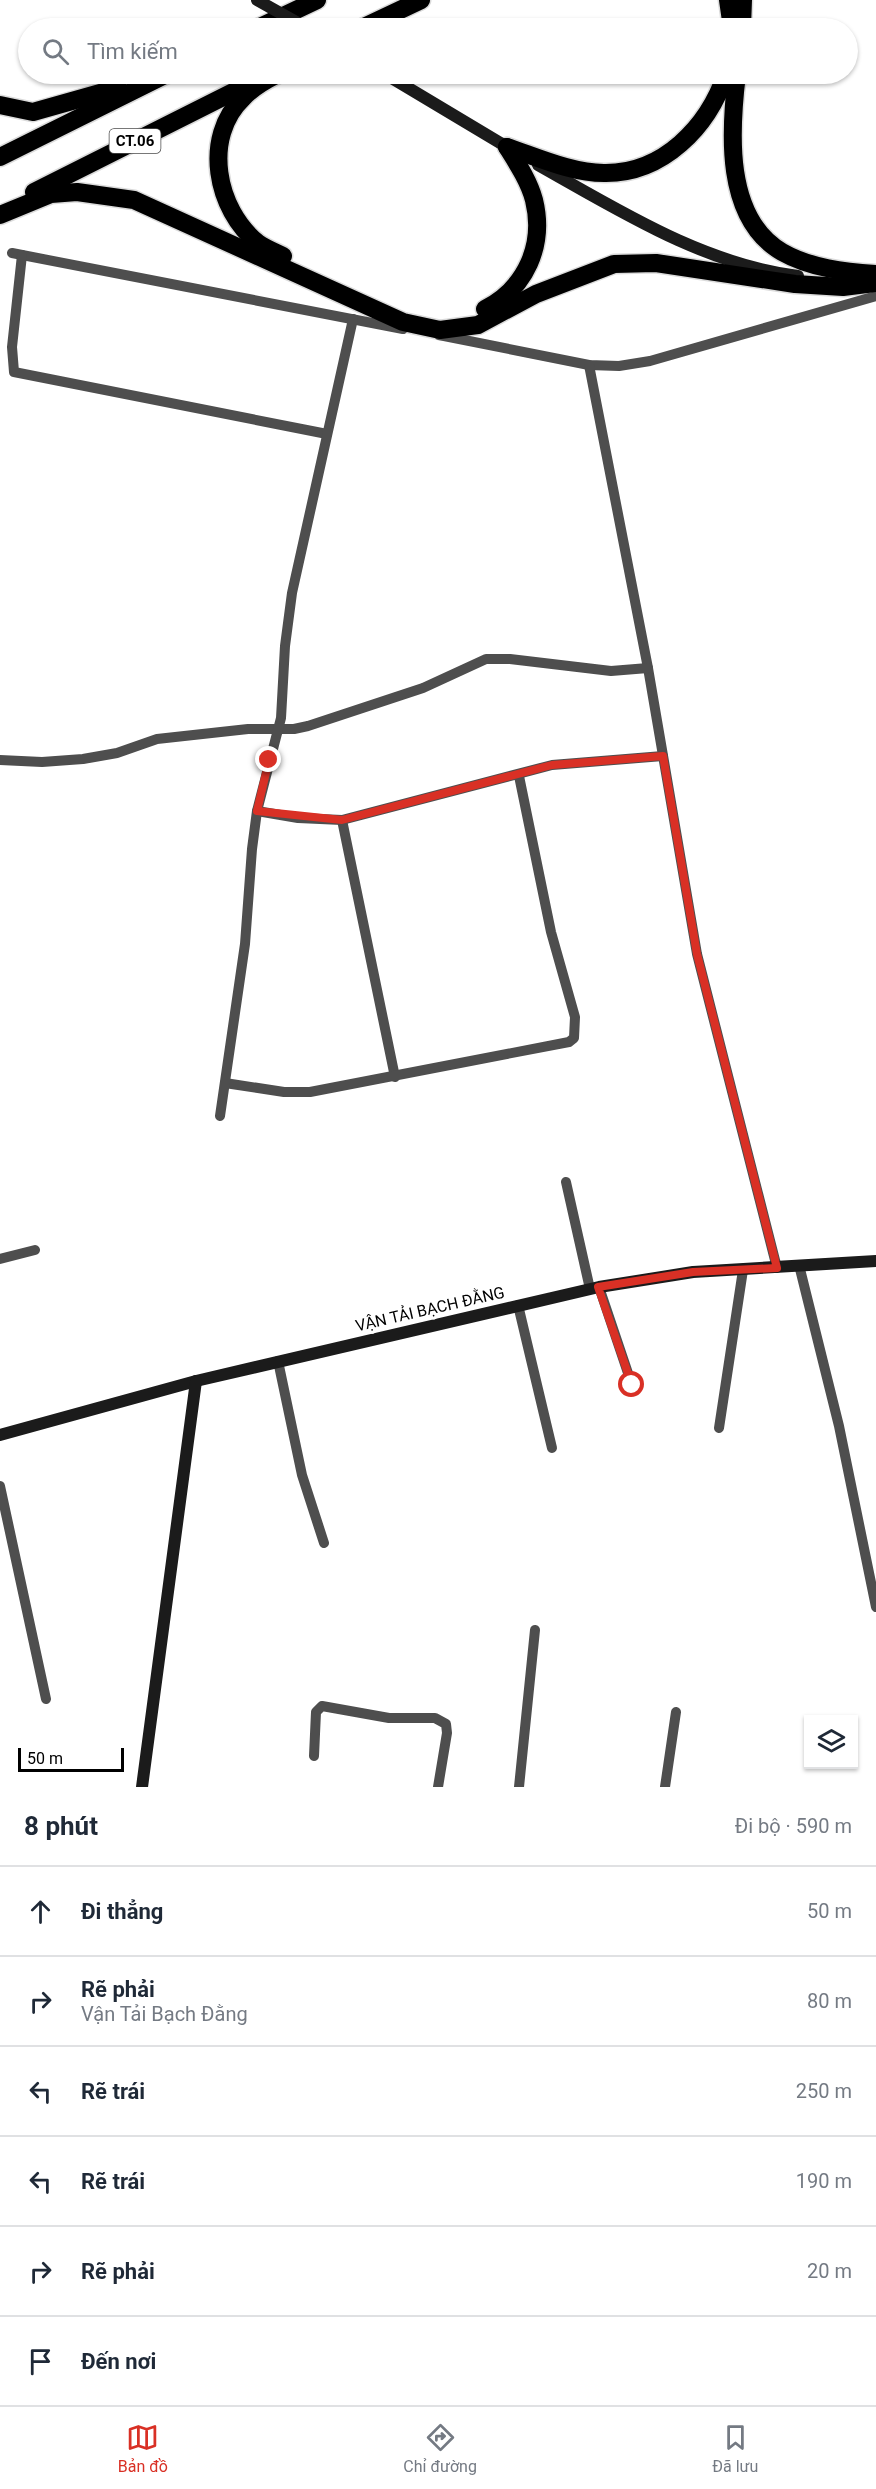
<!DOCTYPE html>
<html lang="vi">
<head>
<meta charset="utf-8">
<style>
	:root { --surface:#fff; --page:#f2f2f3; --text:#1f2937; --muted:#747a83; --line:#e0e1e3; --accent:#d93025 }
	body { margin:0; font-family:Roboto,sans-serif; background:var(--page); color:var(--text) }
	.controls { position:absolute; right:18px; bottom:18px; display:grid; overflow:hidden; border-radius:0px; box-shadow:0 2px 4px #0004 }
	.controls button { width:54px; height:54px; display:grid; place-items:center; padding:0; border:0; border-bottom:2px solid var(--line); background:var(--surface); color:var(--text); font:30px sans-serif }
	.scale { position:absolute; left:18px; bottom:15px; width:106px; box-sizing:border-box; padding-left:6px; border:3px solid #000; border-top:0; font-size:16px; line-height:21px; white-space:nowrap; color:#000; -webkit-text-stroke:4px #fff; paint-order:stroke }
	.stop { position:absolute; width:18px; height:18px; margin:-14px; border:4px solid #d93025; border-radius:50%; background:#fff }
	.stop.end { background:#d93025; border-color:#fff; box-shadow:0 2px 6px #0008 }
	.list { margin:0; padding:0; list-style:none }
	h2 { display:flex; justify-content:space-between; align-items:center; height:78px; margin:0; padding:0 24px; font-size:26px }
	h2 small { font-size:20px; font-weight:400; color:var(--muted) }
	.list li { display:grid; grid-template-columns:39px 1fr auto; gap:18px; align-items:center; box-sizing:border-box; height:90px; padding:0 24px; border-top:2px solid var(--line) }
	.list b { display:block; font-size:22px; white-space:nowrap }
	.list p { margin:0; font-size:20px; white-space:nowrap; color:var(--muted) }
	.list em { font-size:20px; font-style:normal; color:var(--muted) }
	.icon { flex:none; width:33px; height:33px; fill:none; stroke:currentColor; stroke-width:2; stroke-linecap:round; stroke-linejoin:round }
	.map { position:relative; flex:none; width:876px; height:1787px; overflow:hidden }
	.search { position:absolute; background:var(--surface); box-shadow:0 2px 4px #0004; left:18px; right:18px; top:18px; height:66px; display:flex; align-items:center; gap:15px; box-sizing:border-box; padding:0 21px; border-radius:33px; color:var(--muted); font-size:22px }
	.sheet { height:618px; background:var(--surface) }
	nav { display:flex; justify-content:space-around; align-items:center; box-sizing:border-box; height:84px; border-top:2px solid var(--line); background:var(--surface); font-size:16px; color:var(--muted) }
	nav a { display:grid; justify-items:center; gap:3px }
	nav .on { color:var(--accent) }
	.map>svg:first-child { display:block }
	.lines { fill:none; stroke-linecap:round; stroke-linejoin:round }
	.highway-casing { stroke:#dbdbdb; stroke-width:21 }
	.street { stroke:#4e4e4e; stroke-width:10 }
	.secondary { stroke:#1b1b1b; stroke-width:12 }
	.highway { stroke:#000; stroke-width:18 }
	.secondary-bridge { stroke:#1b1b1b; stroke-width:12 }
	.route { stroke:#d93025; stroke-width:8 }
	.labels { text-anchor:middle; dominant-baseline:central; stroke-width:6; stroke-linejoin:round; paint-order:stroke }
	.shield { fill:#fff; stroke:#4c4c4c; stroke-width:1.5 }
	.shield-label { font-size:15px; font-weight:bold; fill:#000 }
	.street-label { font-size:16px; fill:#000; stroke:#fff }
</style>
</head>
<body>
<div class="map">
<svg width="876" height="1787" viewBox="0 0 876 1787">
	<rect width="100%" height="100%" fill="#fff"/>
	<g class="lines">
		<defs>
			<g id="highway">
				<polyline points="728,0 732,28"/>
				<polyline points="258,28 317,0"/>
				<polyline points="362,28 421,0"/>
				<polyline points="742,28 743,0"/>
				<path d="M278,74C266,80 252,88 243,98C202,137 216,210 258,243C265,248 275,252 283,256"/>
				<path d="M737,74C730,131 724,218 782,252C810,268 845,272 876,274"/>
				<polyline points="0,105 33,112 118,88"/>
				<path d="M507,147C537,157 572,173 604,173C663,174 708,127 726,74"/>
				<polyline points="0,157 167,74"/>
				<polyline points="34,192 251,83"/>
				<polyline points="0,215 51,194 77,192 134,200 403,322 440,330 478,325 536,294 614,264 656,263 795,284 843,287 876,283"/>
				<path d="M485,309C526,288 545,245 534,200C529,181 517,163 507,147"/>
			</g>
		</defs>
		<use href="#highway" class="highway-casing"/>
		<g class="street">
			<polyline points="12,253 403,329"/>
			<polyline points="22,255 12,347 14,372 327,434"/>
			<polyline points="439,335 589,365 619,366 650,361 876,296"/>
			<polyline points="589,365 648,668 697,954 777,1268"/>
			<polyline points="0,760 42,762 83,759 117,753 157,739 248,729 294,729 308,726 423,688 486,659 510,659 611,671 648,668"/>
			<polyline points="257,811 298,818 342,820 552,765 663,756"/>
			<polyline points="342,820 395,1077"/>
			<polyline points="225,1083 284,1092 310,1092 569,1042 574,1038 575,1017 551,932 519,776"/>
			<polyline points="220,1116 245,944 252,849 257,811 281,718 285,646 292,593 353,319"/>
			<polyline points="566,1182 590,1289"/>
			<polyline points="0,1259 35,1250"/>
			<polyline points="799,1265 839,1426 876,1607"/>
			<polyline points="599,1287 632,1385"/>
			<polyline points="518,1305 552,1448"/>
			<polyline points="278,1361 302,1475 324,1543"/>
			<polyline points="719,1428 743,1270"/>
			<polyline points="0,1486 46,1699"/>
			<polyline points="314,1756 316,1712 322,1706 389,1718 435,1718 446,1724 447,1733 438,1787"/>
			<polyline points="519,1787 535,1630"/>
			<polyline points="665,1787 676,1712"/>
		</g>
		<g class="secondary">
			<polyline points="385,74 512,150"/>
			<path d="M538,165C620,211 703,264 798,276"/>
			<polyline points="0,1435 196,1381 599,1287 693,1272 876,1261"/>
			<polyline points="142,1787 196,1381"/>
		</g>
		<use href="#highway" class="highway"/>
		<polyline class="secondary-bridge" points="257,0 307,28"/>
	</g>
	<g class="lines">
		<polyline class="route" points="269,760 257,811 342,820 552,765 663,756 697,954 777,1268 693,1272 598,1287 632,1385"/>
	</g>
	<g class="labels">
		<rect class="shield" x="109.5" y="129" width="51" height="24" rx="4.5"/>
		<g class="shield-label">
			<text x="135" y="141">CT.06</text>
		</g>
		<g class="street-label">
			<text transform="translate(430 1309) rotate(-13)">VẬN TẢI BẠCH ĐẰNG</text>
		</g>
	</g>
</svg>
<div class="controls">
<button><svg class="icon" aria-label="layers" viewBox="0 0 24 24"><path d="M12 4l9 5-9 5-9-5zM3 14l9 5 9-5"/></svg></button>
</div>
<div class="scale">50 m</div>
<div class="stop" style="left:632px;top:1385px"></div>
<div class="stop end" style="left:269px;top:760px"></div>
<div class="search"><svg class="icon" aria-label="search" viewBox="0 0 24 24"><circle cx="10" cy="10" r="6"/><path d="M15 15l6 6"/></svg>Tìm kiếm</div>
</div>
<section class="sheet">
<h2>8 phút<small>Đi bộ · 590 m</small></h2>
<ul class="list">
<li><svg class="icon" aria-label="ahead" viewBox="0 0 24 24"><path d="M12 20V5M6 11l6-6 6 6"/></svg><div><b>Đi thẳng</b></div><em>50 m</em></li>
<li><svg class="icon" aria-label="right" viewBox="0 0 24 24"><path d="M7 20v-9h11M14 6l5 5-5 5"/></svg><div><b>Rẽ phải</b><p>Vận Tải Bạch Đằng</p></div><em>80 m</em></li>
<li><svg class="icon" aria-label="left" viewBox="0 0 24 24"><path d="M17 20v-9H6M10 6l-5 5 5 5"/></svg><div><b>Rẽ trái</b></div><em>250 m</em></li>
<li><svg class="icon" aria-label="left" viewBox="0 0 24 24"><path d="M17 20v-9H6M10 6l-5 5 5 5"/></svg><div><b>Rẽ trái</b></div><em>190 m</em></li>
<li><svg class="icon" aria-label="right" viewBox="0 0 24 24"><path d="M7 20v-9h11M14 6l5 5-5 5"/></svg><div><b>Rẽ phải</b></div><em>20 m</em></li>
<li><svg class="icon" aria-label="arrive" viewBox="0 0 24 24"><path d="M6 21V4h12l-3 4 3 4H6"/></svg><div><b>Đến nơi</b></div></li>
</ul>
</section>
<nav>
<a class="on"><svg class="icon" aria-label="map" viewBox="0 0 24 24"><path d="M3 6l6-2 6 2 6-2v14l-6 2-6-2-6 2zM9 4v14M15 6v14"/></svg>Bản đồ</a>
<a><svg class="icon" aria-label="directions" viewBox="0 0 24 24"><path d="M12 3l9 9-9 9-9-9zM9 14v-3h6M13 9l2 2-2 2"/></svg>Chỉ đường</a>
<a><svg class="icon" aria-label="saved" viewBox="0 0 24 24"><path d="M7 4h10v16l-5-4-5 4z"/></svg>Đã lưu</a>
</nav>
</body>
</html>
